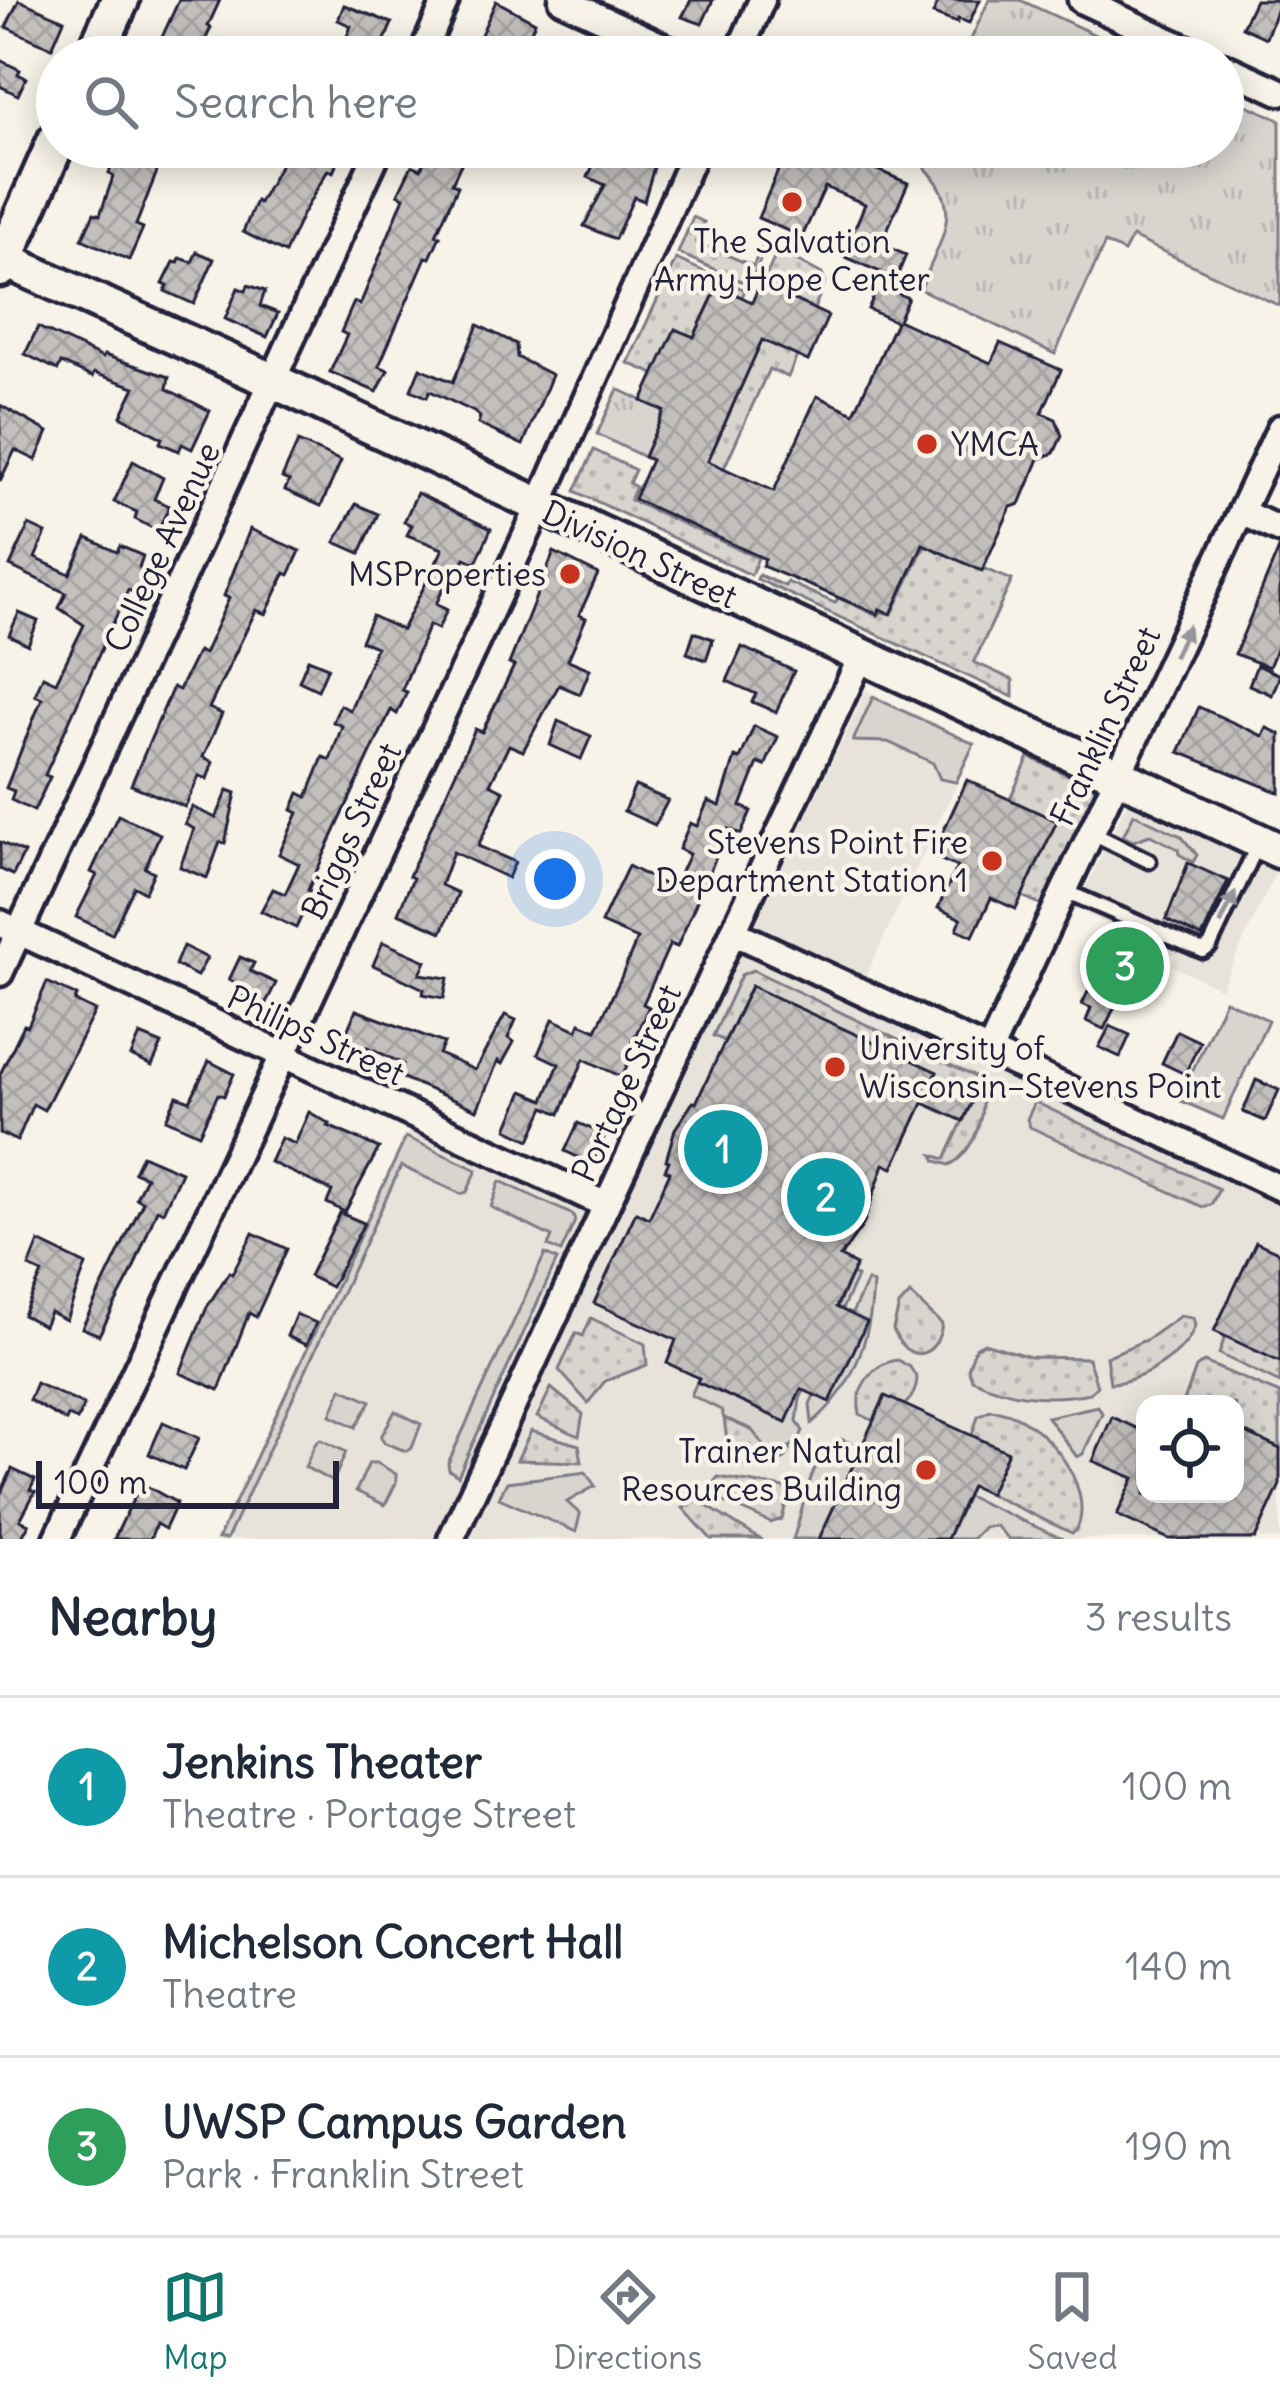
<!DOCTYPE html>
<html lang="en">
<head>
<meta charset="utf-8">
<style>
	:root { --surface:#fff; --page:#f6f6f7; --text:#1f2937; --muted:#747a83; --line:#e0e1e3; --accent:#0f766e }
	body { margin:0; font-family:Delius,sans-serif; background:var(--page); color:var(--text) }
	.controls { position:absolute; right:36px; bottom:36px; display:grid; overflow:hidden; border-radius:24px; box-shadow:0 6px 30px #0003 }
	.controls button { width:108px; height:108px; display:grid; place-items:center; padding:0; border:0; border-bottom:3px solid var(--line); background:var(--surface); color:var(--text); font:60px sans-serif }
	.scale { position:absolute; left:36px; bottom:30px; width:303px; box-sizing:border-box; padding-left:12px; border:6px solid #22223b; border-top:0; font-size:33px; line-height:42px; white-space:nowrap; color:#22223b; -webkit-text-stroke:9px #f7f3e8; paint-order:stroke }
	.you { position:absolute; left:555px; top:879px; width:42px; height:42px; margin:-30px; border:9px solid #fff; border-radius:50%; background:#1a73e8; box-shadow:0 0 0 18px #1a73e833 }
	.badge { display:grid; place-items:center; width:78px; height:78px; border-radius:50%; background:var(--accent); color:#fff; font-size:39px; font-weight:700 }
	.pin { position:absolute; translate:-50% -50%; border:6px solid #fff; box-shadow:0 3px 12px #0006 }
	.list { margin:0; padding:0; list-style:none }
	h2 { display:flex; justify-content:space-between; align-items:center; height:156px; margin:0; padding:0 48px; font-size:51px }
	h2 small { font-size:39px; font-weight:400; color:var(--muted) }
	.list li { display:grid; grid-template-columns:78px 1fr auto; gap:36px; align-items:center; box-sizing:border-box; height:180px; padding:0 48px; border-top:3px solid var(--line) }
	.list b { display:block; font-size:45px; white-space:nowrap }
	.list p { margin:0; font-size:39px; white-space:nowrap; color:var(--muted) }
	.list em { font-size:39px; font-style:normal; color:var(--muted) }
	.icon { flex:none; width:66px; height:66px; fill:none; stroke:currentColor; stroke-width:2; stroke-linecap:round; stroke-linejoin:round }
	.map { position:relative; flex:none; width:1280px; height:1539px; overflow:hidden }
	.search { position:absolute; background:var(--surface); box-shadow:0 6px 30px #0003; left:36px; right:36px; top:36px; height:132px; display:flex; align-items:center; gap:30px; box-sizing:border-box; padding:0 42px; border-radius:66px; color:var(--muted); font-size:45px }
	.sheet { height:696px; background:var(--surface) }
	nav { display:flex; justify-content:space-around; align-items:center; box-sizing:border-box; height:168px; border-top:3px solid var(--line); background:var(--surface); font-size:33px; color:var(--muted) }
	nav a { display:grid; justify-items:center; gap:6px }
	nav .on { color:var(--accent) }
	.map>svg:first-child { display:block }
	.built { fill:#e7e3db; fill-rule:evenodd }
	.grass { fill:url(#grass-dots); stroke:#7d7c85; stroke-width:3 }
	.park { fill:url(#park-tufts); stroke:#7d7c85; stroke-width:3 }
	.garden { fill:#d8d5cf; stroke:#7d7c85; stroke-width:3 }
	.building { fill:url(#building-cross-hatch); stroke:#22223b; stroke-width:3 }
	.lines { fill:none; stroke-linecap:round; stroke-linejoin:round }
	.lane-casing { stroke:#22223b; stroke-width:21 }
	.street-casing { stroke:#22223b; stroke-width:33 }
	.secondary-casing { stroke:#22223b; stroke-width:42 }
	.primary-casing { stroke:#22223b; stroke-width:45 }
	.lane { stroke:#f7f3e8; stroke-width:12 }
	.street { stroke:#f7f3e8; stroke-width:24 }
	.secondary { stroke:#f7f3e8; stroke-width:33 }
	.primary { stroke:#f7f3e8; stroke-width:36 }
	.oneway { fill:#97959a }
	.poi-dot { fill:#c8321e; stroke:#f7f3e8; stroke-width:4.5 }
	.labels { text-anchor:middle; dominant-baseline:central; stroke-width:9; stroke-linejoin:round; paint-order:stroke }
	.poi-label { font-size:33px; fill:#22223b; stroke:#f7f3e8; text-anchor:end }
	.street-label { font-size:33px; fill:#22223b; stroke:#f7f3e8 }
</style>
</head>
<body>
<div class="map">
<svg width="1280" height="1539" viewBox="0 0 1280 1539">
	<defs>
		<pattern id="grass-dots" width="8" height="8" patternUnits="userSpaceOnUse" patternTransform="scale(3)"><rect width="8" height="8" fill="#d8d5cf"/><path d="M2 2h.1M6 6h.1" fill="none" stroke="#b9b7b3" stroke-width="1.8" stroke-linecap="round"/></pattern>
		<pattern id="park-tufts" width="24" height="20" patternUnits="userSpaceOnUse" patternTransform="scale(3)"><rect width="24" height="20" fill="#d8d5cf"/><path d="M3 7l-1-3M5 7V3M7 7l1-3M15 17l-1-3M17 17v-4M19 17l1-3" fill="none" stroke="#b9b7b3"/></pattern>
		<pattern id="building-cross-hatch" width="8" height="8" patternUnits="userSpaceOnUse" patternTransform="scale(3)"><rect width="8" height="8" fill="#c2bfbd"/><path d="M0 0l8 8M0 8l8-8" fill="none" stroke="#a6a4a3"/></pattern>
	</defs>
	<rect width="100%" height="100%" fill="#f7f3e8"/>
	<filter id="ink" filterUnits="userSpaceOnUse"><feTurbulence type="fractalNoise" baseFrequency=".00833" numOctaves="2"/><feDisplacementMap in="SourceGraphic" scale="24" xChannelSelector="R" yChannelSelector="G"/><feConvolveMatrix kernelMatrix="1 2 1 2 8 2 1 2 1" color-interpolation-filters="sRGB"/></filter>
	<g filter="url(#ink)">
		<g class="built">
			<path d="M866,690L976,743L852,1005L1280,1206V1539H218L411,1128L615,1223ZM1145,1404H1235V1494H1145Z"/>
			<polygon points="1127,802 1276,872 1221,989 1172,966 1175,956 1076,909"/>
		</g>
		<g class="grass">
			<polygon points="693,217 704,222 696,242 753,266 763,245 766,246 750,285 678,253"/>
			<polygon points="778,250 822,274 825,282 814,309 762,285"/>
			<polygon points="676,259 745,290 742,297 718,286 694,337 654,374 628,363"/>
			<polygon points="762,340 797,356 788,377 769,369 724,468 708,461"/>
			<polygon points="594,450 635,470 629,483 636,487 630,500 758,558 751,575 575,491"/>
			<polygon points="925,545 1012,580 974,662 1013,680 1013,697 757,579 759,575 785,586 787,582 835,603 838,598 878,616 881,612 892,614"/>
			<polygon points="1029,757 1096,788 1042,905 1022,896 1056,822 1010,799"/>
			<path d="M753,970L975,1077C992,1101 976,1154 949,1165L936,1161L933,1155L945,1159L973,1099L933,1081L936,1072L751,986L725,1041L713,1036L741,975Z"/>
			<polygon points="1035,1102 1219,1189 1211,1205 1203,1207 1030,1127 1027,1119"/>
			<path d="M910,1294L942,1324C937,1360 906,1365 893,1329L899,1306Z"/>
			<path d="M1180,1316L1193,1318L1195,1325C1187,1354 1140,1383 1110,1383L1106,1357L1148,1339Z"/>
			<polygon points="591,1318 645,1344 647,1365 605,1381 588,1403 559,1370 576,1333 583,1336"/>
			<polygon points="1225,1336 1280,1362 1280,1383 1219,1354"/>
			<path d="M984,1343L1030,1357L1088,1358L1097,1386L1090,1393C1049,1401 1009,1397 972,1379L968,1369L975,1348Z"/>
			<path d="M898,1360L910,1367L917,1378C916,1405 895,1411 874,1421L860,1414C854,1389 872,1363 898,1360Z"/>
			<polygon points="1204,1362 1280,1394 1280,1449 1235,1428 1235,1404 1183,1404 1196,1368"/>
			<polygon points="551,1388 583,1414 579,1436 537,1417"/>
			<path d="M990,1410C1039,1411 1099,1487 1076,1531L1072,1533L989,1494L1008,1452L972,1435L978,1416Z"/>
			<polygon points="724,1418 755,1432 766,1448 782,1450 791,1446 786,1457 776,1465 723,1465 727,1441"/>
			<polygon points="531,1431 579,1445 582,1462 517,1460"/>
			<polygon points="718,1477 785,1488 788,1496 782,1519 771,1523 705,1493"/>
			<polygon points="697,1500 760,1539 711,1539 683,1508"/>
		</g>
		<g class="park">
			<polygon points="989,0 1020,0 1143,57 963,57"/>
			<path d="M1223,94L1280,120V306L1132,237L1124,252L1105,243L1055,354L920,289C942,237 968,205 918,161L921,147H1223Z"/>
			<polygon points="618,389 664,411 644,457 597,434"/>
		</g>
		<g class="garden">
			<polygon points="873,697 974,744 956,782 940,779 933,763 888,742 853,741"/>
			<polygon points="1134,814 1181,836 1197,855 1193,862 1179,854 1178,849 1150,835 1133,841 1123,836"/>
			<polygon points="1108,935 1159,959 1143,996 1091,972"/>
			<polygon points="1225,1000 1268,1020 1223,1119 1179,1100"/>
			<polygon points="406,1137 477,1170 467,1192 461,1194 401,1166 227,1539 218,1539"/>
			<polygon points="500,1181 573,1215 575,1221 561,1252 548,1246 552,1237 491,1207"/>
			<polygon points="545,1254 557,1260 458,1476 449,1470 448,1463"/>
			<path d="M852,1274L857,1277L800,1399L797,1421L803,1431C796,1447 783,1453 766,1448L751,1429L724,1418L721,1410L691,1395L697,1382L786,1422Z"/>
			<path d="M867,1281L873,1284C871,1337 854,1388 812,1423L810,1404Z"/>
			<polygon points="342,1388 371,1401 356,1427 331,1415"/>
			<polygon points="1098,1406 1102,1413 1083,1454 1077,1457 1047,1417"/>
			<polygon points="395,1411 421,1424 412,1448 406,1451 385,1443 381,1437"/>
			<polygon points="320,1439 346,1452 333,1482 305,1467 315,1444"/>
			<path d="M840,1439L862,1447L819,1539H793C806,1504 807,1460 840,1439Z"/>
			<polygon points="369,1463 377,1463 396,1474 396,1483 385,1505 356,1491"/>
			<polygon points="586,1472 595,1486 567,1502 580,1514 576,1532 499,1498 507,1482"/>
			<polygon points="967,1496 1063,1539 1009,1539 996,1526 984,1527 972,1539 947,1539"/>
		</g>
		<g class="building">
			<polygon points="19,0 64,20 52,48 6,27"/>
			<polygon points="179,0 220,0 208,26 211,28 197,57 153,57"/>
			<polygon points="691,0 713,0 702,24 682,17"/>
			<polygon points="939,0 980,0 969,23 958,19 957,23 933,14"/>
			<polygon points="1255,0 1280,0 1266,38 1242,27"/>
			<polygon points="496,1 535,22 520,57 471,57"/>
			<polygon points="344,5 392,23 378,56 344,44 351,26 338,20"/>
			<polygon points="0,60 20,70 18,74 26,78 18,95 0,86"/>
			<polygon points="120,147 191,147 181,168 162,159 136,225 143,228 129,260 82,239 94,213 100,215 113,177 109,173"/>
			<polygon points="290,147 344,147 333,172 328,170 302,215 285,253 243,232 256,201 259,203"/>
			<polygon points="430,147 469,147 452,183 458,186 436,235 440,236 430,258 426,257 379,366 388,370 377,392 330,372 347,335 341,332 354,302 360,305 404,197 398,194 412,165 421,169"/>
			<polygon points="601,147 660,147 644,201 634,197 615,239 584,226 605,185 588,177"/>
			<polygon points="788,147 837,147 835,152 908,183 881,244 906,255 896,279 843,256 865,204 825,187 802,237 758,218"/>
			<polygon points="197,252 214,259 194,304 165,291 168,286 163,284 174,262 178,263 180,258 192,262"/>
			<polygon points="760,284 828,316 808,361 762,340 708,461 774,491 817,396 854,413 896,322 868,309 879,285 908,298 898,320 991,363 1000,343 1061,370 1042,413 1056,419 1062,436 1054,453 1039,459 1020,504 1011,507 982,571 923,544 891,614 880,609 878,614 762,566 765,559 634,499 651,460 644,457 664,411 642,401 675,329 694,337 718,286 752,302"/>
			<polygon points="248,285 265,291 260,306 278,313 267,337 225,319 238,288 246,291"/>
			<polygon points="478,325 516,344 517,357 552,375 523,445 478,424 480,417 474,412 430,391 427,397 411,390 420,368 453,382"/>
			<polygon points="38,327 103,358 104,355 169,377 167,389 210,411 192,449 182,444 179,451 160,443 162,438 121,416 135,387 94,373 92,377 61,363 58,370 25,354"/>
			<polygon points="0,405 48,432 36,460 15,450 0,481"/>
			<polygon points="298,442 341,461 321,506 285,490 289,481 282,478"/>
			<polygon points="133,461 163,478 154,499 169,506 158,531 135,519 137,512 114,502"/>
			<polygon points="417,493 491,529 476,563 465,558 460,569 454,566 436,604 447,610 438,629 429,625 402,690 407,692 397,714 391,710 367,761 308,890 313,892 296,928 261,911 273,889 285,894 299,864 279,854 298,813 292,810 299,793 307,797 323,757 330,760 342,726 333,722 340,705 350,710 376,647 361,641 372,616 402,630 443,549 407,535 412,525 404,522"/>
			<polygon points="356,504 378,514 360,553 335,542"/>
			<polygon points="29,525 46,533 35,558 70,574 87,538 117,552 120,546 143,556 139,567 151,573 141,596 128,590 45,775 50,777 34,811 11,800 14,791 6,788 42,698 35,695 43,676 56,682 84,625 59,608 66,593 10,566"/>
			<polygon points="250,529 300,551 289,575 285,573 266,614 256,610 209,708 222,714 203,757 213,762 207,779 199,776 185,807 131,785 173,687 179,690 198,651 204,654 229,598 224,596"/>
			<polygon points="1280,546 1280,640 1269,667 1235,654"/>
			<polygon points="554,552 598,574 579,615 586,618 568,660 590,669 580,694 559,685 523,751 509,745 490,784 504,791 478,846 515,862 508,878 453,852 441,885 458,893 442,932 398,913 413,878 409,876 475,729 482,732 514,666 509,664"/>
			<polygon points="19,613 38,621 28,645 9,635"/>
			<polygon points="694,632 713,639 706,660 687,653"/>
			<polygon points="742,647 794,671 776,712 752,702 756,694 727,681"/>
			<polygon points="308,659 328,667 318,690 299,681"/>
			<polygon points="1257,665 1280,675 1272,695 1249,685"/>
			<polygon points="1199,707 1263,736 1267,728 1280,734 1280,793 1179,752"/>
			<polygon points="558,721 591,736 581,759 550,745"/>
			<polygon points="754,726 778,737 765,766 758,763 741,806 751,811 741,834 728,829 677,947 670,944 643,1004 649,1007 629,1049 633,1051 622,1077 584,1059 560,1114 545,1107 530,1140 507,1129 523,1091 544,1100 559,1064 538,1054 553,1019 577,1030 580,1023 596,1030 620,980 637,939 601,923 628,866 673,889 689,854 679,849 690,823 697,826 708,801 720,806 735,757 740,759"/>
			<polygon points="967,780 1057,821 1016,909 991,898 973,936 957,929 961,919 938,908 957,867 932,856"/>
			<polygon points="635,786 668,800 655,825 624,811"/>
			<polygon points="228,790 236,793 225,843 220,842 207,878 180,867 194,829 185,824 192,807 216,818"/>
			<polygon points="118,815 160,834 145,868 154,872 145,892 134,887 112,934 76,917 97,875 91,872"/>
			<polygon points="0,842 24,853 13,875 0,869"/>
			<polygon points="1188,863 1228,881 1202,937 1166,920"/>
			<polygon points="383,942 426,961 420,974 448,978 444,998 423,994 424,989 373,965"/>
			<polygon points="183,946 207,958 197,976 175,965"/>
			<polygon points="240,957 254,963 250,971 276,983 264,1007 239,995 243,986 229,980"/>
			<polygon points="47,982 77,996 75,1001 95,1011 44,1110 33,1104 17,1141 0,1133 0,1074 24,1025 28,1026"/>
			<polygon points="1092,984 1120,996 1104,1029 1086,1021 1091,1008 1082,1004"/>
			<polygon points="751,986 937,1072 933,1080 973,1099 963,1121 923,1103 893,1168 884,1164 863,1225 840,1257 856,1265 836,1307 867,1322 830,1402 801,1389 786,1422 697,1382 699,1378 667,1363 676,1340 594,1303 636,1212 649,1218 670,1172 665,1170 669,1161 666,1160 675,1129 693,1102 696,1103"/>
			<polygon points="356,1010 444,1043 439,1054 475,1070 505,1015 516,1020 508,1038 514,1042 502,1064 498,1061 477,1110 398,1076 403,1064 368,1047 363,1057 340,1048"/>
			<polygon points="1110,1026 1130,1035 1120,1057 1099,1047"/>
			<polygon points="1177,1031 1200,1042 1185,1074 1162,1063"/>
			<polygon points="140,1035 162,1044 152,1066 131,1056"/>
			<polygon points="209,1061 234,1074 224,1096 218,1094 199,1134 166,1119 177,1096 190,1101"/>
			<polygon points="1256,1080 1279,1090 1265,1121 1243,1112"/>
			<polygon points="309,1112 330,1124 328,1126 379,1148 345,1212 327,1203 332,1191 270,1162 281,1138 295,1144"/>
			<polygon points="578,1123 605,1135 592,1164 565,1151"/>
			<polygon points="142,1155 181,1172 163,1212 157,1209 132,1272 99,1335 82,1328 143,1202 136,1198 146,1177 134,1172"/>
			<polygon points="340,1213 364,1223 331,1287 309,1276"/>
			<polygon points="253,1233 287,1249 256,1317 249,1313 219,1390 180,1373 207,1307 229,1272 232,1274"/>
			<polygon points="39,1242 86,1265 66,1320 50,1312 44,1326 23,1315 42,1273 29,1267"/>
			<polygon points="1256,1242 1280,1253 1280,1362 1214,1331"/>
			<polygon points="296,1314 316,1323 306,1345 287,1336"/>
			<polygon points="36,1383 84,1405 77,1420 68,1416 66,1421 29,1400"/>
			<polygon points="885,1396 1008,1452 989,1494 971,1486 947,1539 819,1539"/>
			<polygon points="1112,1417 1145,1432 1145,1494 1235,1494 1235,1428 1280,1449 1280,1485 1255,1539 1169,1539 1117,1515 1134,1478 1093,1461"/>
			<polygon points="163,1422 199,1438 184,1470 149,1454"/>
			<polygon points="12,1469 35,1480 30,1490 35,1492 20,1520 29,1524 21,1539 0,1539 0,1495"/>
			<polygon points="141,1483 177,1503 165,1529 156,1524 150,1539 114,1539"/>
		</g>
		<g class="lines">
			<defs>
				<g id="lane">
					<polyline points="1092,833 1149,861"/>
					<polyline points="1065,891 1203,951 1210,946 1259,842"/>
				</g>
				<g id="street">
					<polyline points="562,0 686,57"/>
					<polyline points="1081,0 1204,57"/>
					<polyline points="421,57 446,0"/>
					<polyline points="737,57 762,0"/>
					<polyline points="1223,66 1280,92"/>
					<polyline points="1241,512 1280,530"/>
					<polyline points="0,923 606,1205"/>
					<polyline points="733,932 1280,1188"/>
					<polyline points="0,973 380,147"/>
					<polyline points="989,1052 1280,428"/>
					<polyline points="57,1539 529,529 697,147"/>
					<polyline points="451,1539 862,655"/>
				</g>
				<polyline id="secondary" points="0,258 293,390 1280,851"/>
				<g id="primary">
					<polyline points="94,57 120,0"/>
					<polyline points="0,268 57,140"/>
				</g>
			</defs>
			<use href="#lane" class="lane-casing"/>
			<use href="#street" class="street-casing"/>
			<use href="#secondary" class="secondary-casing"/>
			<use href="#primary" class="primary-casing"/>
			<use href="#lane" class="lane"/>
			<use href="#street" class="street"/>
			<use href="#secondary" class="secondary"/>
			<use href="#primary" class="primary"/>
		</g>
		<defs><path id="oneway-solid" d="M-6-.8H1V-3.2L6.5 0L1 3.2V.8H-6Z" transform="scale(3)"/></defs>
		<g class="oneway">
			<use href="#oneway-solid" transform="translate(1181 641) rotate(-65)"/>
			<use href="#oneway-solid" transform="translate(1228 908) rotate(-65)"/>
		</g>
	</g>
	<g class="poi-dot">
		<circle cx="792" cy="202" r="12"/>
		<circle cx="927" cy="444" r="12"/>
		<circle cx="570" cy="574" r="12"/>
		<circle cx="992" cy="861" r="12"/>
		<circle cx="835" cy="1067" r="12"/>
		<circle cx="926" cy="1470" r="12"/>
	</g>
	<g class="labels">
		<g class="poi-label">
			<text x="792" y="241" text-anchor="middle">The Salvation<tspan x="792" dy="38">Army Hope Center</tspan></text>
			<text x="951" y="444" text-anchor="start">YMCA</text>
			<text x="546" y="574">MSProperties</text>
			<text x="968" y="842">Stevens Point Fire<tspan x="968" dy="38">Department Station 1</tspan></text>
			<text x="859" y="1048" text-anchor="start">University of<tspan x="859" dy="38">Wisconsin–Stevens Point</tspan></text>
			<text x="902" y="1451">Trainer Natural<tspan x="902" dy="38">Resources Building</tspan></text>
		</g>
		<g class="street-label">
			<text transform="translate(162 547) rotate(-65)">College Avenue</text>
			<text transform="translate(640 554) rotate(25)">Division Street</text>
			<text transform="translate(1105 726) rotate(-65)">Franklin Street</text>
			<text transform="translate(351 831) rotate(-65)">Briggs Street</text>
			<text transform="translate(316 1035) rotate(25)">Philips Street</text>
			<text transform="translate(626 1083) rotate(-65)">Portage Street</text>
		</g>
	</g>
</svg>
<div class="controls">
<button><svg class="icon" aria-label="locate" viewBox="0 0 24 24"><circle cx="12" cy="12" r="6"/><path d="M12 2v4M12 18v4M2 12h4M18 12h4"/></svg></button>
</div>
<div class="scale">100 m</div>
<div class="you"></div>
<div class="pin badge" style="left:723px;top:1149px;background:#0f9aa8">1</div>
<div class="pin badge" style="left:826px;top:1197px;background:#0f9aa8">2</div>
<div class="pin badge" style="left:1125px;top:966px;background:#2e9e5b">3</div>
<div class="search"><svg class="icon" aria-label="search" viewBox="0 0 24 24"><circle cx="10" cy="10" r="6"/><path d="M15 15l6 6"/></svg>Search here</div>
</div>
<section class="sheet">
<h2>Nearby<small>3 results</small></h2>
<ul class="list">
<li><span class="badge" style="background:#0f9aa8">1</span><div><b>Jenkins Theater</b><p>Theatre · Portage Street</p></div><em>100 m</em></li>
<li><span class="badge" style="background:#0f9aa8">2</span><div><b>Michelson Concert Hall</b><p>Theatre</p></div><em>140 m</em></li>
<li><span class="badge" style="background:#2e9e5b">3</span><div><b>UWSP Campus Garden</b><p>Park · Franklin Street</p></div><em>190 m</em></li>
</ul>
</section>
<nav>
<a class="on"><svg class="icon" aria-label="map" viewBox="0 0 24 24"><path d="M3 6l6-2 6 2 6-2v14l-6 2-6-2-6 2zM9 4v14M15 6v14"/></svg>Map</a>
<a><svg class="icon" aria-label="directions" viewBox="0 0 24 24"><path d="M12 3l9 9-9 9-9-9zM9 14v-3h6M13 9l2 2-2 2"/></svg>Directions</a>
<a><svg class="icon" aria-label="saved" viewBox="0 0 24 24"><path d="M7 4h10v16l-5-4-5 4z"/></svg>Saved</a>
</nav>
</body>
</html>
